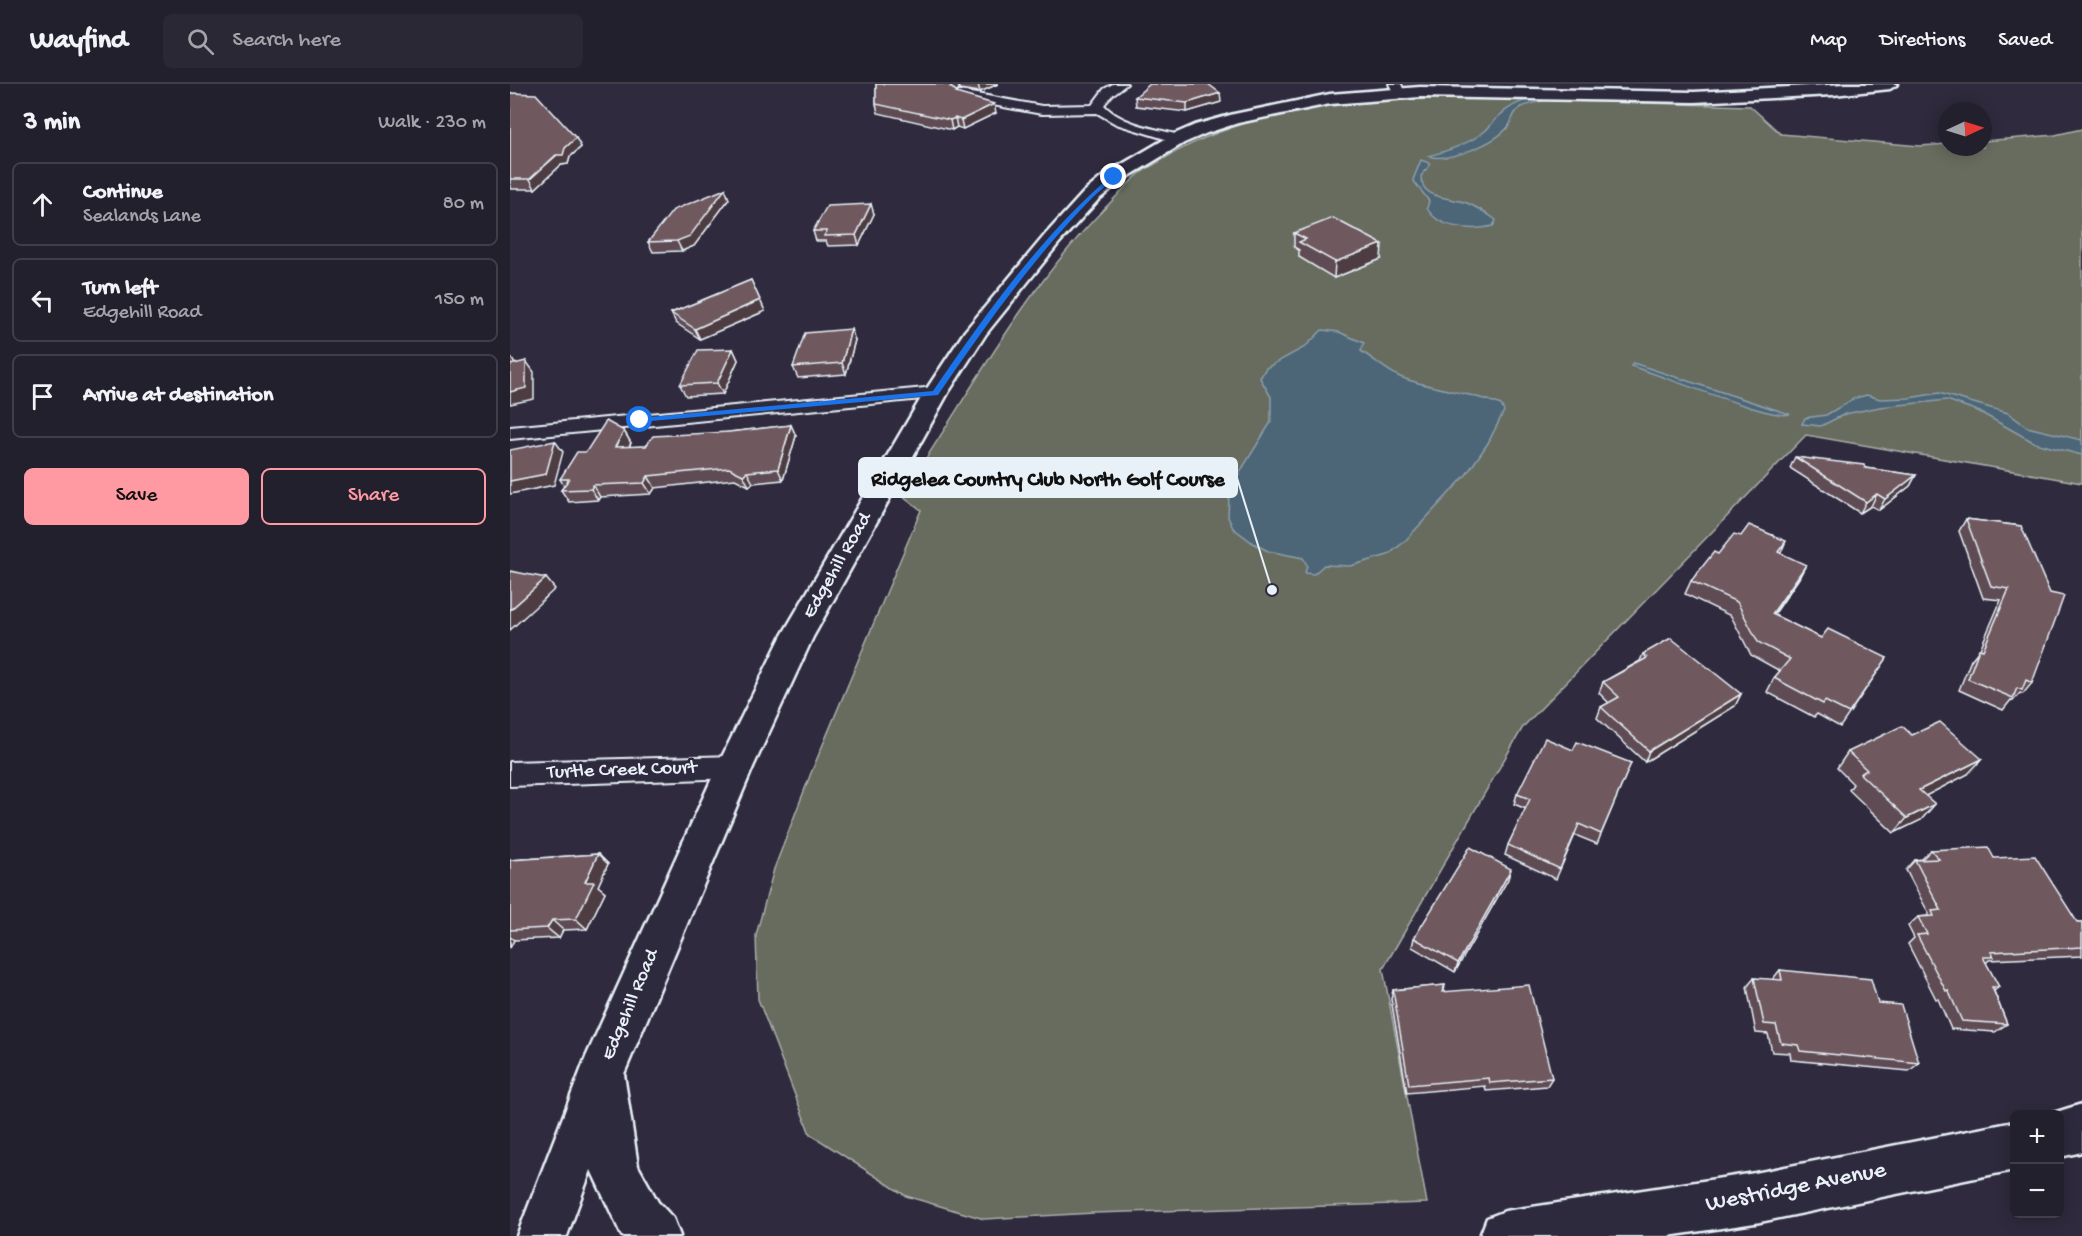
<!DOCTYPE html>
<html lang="en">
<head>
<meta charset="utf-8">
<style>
	:root { --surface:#23202e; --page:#2b2836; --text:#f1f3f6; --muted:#a3a3aa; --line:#403e4a; --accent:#ff9aa2 }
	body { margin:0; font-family:"Gochi Hand",sans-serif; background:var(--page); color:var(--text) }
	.controls { position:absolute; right:18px; bottom:18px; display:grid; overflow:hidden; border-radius:9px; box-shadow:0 3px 15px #0003 }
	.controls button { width:54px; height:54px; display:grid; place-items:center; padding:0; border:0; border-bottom:2px solid var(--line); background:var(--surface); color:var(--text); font:30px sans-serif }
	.compass { position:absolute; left:1428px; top:18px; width:54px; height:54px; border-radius:50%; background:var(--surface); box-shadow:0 3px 15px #0003; rotate:86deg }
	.stop { position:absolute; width:18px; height:18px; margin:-14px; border:4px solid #1a73e8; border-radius:50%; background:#fff }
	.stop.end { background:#1a73e8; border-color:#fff; box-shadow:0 2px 6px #0008 }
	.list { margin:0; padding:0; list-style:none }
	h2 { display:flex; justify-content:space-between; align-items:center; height:78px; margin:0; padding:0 24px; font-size:26px }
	h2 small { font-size:20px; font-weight:400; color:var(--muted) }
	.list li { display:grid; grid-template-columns:39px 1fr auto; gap:18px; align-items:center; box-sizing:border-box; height:84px; margin:0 12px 12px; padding:0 12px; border:2px solid var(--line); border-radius:9px }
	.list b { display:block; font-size:22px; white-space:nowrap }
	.list p { margin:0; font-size:20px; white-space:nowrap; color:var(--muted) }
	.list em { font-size:20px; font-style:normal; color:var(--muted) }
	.actions { display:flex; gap:12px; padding:18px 24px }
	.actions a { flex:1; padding:14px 0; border:2px solid var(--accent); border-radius:9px; text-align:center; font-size:21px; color:var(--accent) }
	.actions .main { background:var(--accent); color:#111 }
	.icon { flex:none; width:33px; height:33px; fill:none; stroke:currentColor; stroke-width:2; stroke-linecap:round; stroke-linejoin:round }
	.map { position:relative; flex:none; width:1572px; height:1152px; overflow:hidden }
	header { display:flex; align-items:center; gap:36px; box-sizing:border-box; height:84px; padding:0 30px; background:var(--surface); border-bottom:2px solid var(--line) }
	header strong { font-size:28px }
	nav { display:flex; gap:33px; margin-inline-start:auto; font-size:21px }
	.search { width:420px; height:54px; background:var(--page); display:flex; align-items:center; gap:15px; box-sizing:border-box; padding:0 21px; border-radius:9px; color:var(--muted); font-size:22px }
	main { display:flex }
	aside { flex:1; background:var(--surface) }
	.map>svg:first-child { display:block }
	.green { fill:#686c5e; stroke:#a8aeab; stroke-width:1.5 }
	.water { fill:#4d6677; stroke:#8b9eab; stroke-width:1.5 }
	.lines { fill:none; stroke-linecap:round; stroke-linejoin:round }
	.minor-casing { stroke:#e8f1f8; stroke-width:4 }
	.tertiary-casing { stroke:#e8f1f8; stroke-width:5 }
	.minor { fill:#2f2a3d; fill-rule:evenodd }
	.tertiary { fill:#2f2a3d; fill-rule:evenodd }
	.wall { fill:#5f4c52; stroke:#e8f1f8; stroke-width:1.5 }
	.shaded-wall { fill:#4e3e42; stroke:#e8f1f8; stroke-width:1.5 }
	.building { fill:#6f585f; stroke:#e8f1f8; stroke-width:1.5 }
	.route { fill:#1a73e8 }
	.labels { text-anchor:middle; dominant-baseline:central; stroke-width:5; stroke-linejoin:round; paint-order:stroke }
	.street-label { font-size:20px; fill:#e8f1f8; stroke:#2f2a3d }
	.near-street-label { font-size:24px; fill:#e8f1f8; stroke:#2f2a3d }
	.leader { fill:none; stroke:#e8f1f8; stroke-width:2 }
	.callout-dot { fill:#e8f1f8; stroke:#2f2a3d; stroke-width:2 }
	.callout { fill:#e8f1f8; stroke:#e8f1f8; stroke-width:2 }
	.callout-label { font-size:21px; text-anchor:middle; font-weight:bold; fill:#111 }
</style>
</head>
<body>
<header>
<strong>Wayfind</strong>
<div class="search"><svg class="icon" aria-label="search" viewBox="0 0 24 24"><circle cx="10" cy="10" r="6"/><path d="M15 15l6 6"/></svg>Search here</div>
<nav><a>Map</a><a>Directions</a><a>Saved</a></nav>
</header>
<main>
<aside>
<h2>3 min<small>Walk · 230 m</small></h2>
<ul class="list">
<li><svg class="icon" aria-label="ahead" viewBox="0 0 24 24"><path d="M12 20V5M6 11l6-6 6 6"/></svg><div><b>Continue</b><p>Sealands Lane</p></div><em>80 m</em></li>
<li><svg class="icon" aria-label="left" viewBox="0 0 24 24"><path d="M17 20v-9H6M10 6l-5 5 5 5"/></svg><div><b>Turn left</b><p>Edgehill Road</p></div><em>150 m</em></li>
<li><svg class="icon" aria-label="arrive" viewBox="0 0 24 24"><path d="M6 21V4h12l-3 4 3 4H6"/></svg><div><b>Arrive at destination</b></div></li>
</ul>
<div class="actions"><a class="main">Save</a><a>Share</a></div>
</aside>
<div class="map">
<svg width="1572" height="1152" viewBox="0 0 1572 1152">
	<rect width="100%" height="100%" fill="#2f2a3d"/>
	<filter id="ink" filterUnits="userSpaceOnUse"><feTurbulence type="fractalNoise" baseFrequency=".0167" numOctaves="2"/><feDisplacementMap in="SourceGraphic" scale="12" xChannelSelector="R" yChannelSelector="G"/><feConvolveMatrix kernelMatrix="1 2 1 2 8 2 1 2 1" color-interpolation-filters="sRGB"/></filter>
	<g filter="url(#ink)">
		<path class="green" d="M954,14L1240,22L1271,50L1410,62L1437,60V63H1473V57L1545,51L1572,45V399L1296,351L1013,643L873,885L917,1119L584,1129L474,1135L396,1112L300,1050L248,915L246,851L264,785L301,689L411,426L392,411C458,313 513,207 596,123C607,112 617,100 628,91C636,84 647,80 655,74C743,21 854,16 954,14Z"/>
		<g class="water">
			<path d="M1030,13L1037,16C1029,18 1017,20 1010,24C1002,29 1003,37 998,43C985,59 939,79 918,72C938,67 959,60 975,47C980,43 983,37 988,33C1000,21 1014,15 1030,13Z"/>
			<path d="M911,76L919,79L920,81L911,92C911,116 940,113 957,119C966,123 978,130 986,136L983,142C963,147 928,145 917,124L919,117L903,96Z"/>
			<path d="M812,246L829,248L854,259L851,267C865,276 877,287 890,293C923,306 958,307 991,321L994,327L978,359L956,391L894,458L878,471L861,476L840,482L814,481L804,490L795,489L797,481L793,474L758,467L743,459L723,444L718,433L719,411L730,388L761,338V313L750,294L756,284L795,263Z"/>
			<path d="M1123,279L1279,330C1265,337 1145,289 1121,282Z"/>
			<polygon points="1429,309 1498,329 1517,343 1572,356 1572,371 1525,359 1468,327 1437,316 1370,323 1335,330 1311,342 1292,340 1295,334 1316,331 1345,314 1357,311 1370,315 1399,314"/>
		</g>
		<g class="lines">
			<defs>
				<g id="minor">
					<path d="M603,0H617L602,11L594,21C612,41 649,45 673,52L675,55L673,58L668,59L606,40L587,29L532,30L450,15L444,11L450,7L532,22L582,21L594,5Z"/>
					<polygon points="879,0 891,0 895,9 893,12 885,12"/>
					<polygon points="426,303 433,305 436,309 433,313 0,355 0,343"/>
					<polygon points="225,672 235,675 239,683 235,691 225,694 0,702 0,678"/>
				</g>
				<g id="tertiary">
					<polygon points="1335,0 1388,0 1380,5 1323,11 1184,18 910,13 820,20 728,39 697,49 674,59 611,97 588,116 549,159 476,250 438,309 303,553 243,683 114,990 128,1082 148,1118 163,1134 170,1152 112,1152 81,1086 57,1152 7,1152 76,973 207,683 271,553 414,309 455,247 535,151 574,108 597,89 662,51 685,41 724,30 820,10 910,3 1184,8"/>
					<polygon points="1572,1020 1572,1068 1550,1073 1550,1030 1540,1030"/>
					<polygon points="1504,1038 1504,1086 1245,1139 1158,1152 970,1152 977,1134 995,1127 1245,1089"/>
				</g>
			</defs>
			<use href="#minor" class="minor-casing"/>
			<use href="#tertiary" class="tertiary-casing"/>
			<use href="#minor" class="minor"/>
			<use href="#tertiary" class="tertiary"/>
		</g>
		<g class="wall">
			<polygon points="366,0 488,0 470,8 449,5 446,7 448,10 486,29 453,45 447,43 442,46 368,29 366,20"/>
			<polygon points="0,9 66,54 71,63 60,73 58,80 51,81 25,105 0,105"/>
			<polygon points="625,13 711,18 677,28 626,22"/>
			<polygon points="219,115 184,162 172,167 143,168 138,158"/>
			<polygon points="364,130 349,161 318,162 316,157 306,157 303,147"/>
			<polygon points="784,149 871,175 824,194 789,173 789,166 784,163"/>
			<polygon points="241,196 255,227 190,255 166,239 161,229"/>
			<polygon points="345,256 336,290 288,294 283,283"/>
			<polygon points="223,265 228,276 213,310 176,312 170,301"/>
			<polygon points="281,341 286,352 273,396 243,399 239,402 225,395 145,404 141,410 90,413 88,416 59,418 51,406 54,402 50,395 76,368 114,347 121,359 119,363 136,362 219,348"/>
			<polygon points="1285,373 1355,384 1406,391 1400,402 1369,426 1361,422 1350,429 1280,384"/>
			<polygon points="1456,435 1511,442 1522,599 1513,610 1510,609 1503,617 1501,616 1493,626 1449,606 1461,576 1470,565 1491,516 1473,514 1449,447"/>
			<polygon points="1270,469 1289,494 1264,531 1311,554 1377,574 1330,643 1307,630 1304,633 1257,608 1264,594 1270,587 1241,571 1221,532 1175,510 1181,497 1208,470"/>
			<polygon points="1133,570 1231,610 1225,622 1135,678 1087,634 1091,623 1099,619 1089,609 1093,598 1130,577"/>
			<polygon points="1402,651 1458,690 1415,712 1425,720 1411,736 1384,749 1339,706 1343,700 1327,684 1338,668"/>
			<polygon points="1063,666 1121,679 1087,760 1065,751 1046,795 995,771 998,761 1016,725 1004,720 1007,710"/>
			<polygon points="1421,766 1484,774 1567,838 1572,838 1572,872 1479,876 1476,879 1489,903 1484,907 1497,940 1485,948 1441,945 1428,915 1426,915 1398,860 1404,854 1398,842 1408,833 1417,832 1419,830 1396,786 1405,776 1412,775"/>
			<polygon points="88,770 98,780 88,802 95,808 77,845 53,846 49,854 4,856 0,864 0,776"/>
			<polygon points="998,795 945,888 902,863 904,854"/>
			<polygon points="1270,886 1368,919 1409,979 1399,987 1281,976 1280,969 1262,968 1258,950 1246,949 1237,903 1244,894 1262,896"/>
			<polygon points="935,901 934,908 1042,994 1037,1002 976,1007 975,1002 897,1009 881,915 883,906"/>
		</g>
		<g class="shaded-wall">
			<polygon points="443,0 448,0 449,5 442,12 440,3"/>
			<polygon points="468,0 488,0 470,8"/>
			<polygon points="710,9 711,18 677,28 677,19"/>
			<polygon points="484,20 486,29 453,45 451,36"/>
			<polygon points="445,34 447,43 442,46 440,36"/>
			<polygon points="66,54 71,63 60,73 58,80 51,81 25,105 20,95"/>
			<polygon points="215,105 219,115 184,162 172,167 167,157"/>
			<polygon points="361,120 364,130 349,161 346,151"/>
			<polygon points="872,160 871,175 824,194 825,178"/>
			<polygon points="250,216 255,227 190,255 185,245"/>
			<polygon points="341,245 345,256 336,290 332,279"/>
			<polygon points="223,265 228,276 213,310 207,299"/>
			<polygon points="0,272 5,280 0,285"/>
			<polygon points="16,277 24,288 24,315 0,320 0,308"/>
			<polygon points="281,341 286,352 273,396 268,385"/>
			<polygon points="114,347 121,359 112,374 105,363"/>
			<polygon points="45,357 53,368 44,401 0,410 0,397"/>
			<polygon points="237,388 243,399 239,402 233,391"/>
			<polygon points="1406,391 1400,402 1369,426 1375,415"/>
			<polygon points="138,392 145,404 141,410 134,399"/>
			<polygon points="83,401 90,413 88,416 81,405"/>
			<polygon points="1367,410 1361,422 1350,429 1356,418"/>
			<polygon points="1276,457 1270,471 1268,468"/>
			<polygon points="1296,481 1289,494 1255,543 1262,530"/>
			<polygon points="36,494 45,505 0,546 0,526"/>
			<polygon points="1231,610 1225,622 1135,678 1139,667"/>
			<polygon points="1472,675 1458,690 1396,722 1409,706"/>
			<polygon points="1425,720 1411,736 1384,749 1397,734"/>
			<polygon points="88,770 98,780 88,802 95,808 77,845 66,835 75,798"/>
			<polygon points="1001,785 998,795 945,888 948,879"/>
			<polygon points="42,836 53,846 49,854 37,844"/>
			<polygon points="0,853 4,856 0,864"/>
		</g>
		<g class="building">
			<polygon points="366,0 443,0 440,3 448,8 446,9 484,20 451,36 445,34 440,36 366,20"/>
			<polygon points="640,0 698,0 710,9 677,19 625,13"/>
			<polygon points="0,9 26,10 66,54 55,64 53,71 46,71 20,95 0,95"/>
			<polygon points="215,105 180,152 167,157 138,158 163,126"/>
			<polygon points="361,120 346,151 314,152 317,147 303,147 317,122"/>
			<polygon points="823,134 872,160 825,178 789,158 796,155 784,149"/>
			<polygon points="241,196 250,216 185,245 161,229"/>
			<polygon points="341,245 332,279 283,283 295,249"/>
			<polygon points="223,265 207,299 170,301 188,266"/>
			<polygon points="16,277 16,304 0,308 0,281"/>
			<polygon points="96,337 114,347 105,363 136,362 143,352 219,348 281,341 268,385 237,388 233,391 219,384 138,392 134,399 83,401 81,405 51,406 59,395 50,395 67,368 76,368"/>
			<polygon points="45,357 36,390 0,397 0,366"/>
			<polygon points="1285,373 1354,381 1355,384 1406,391 1375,415 1367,410 1356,418"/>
			<polygon points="1456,435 1511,442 1540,509 1554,512 1522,599 1516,596 1512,606 1507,604 1503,614 1458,595 1469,565 1473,566 1499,505 1481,502"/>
			<polygon points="1239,441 1276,457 1268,468 1296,481 1262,530 1311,554 1318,545 1377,574 1339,629 1315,617 1313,620 1264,594 1280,575 1248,558 1227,518 1181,497 1204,468 1208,470 1224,450 1231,452"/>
			<polygon points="0,487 36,494 0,526"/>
			<polygon points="1161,554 1231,610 1139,667 1091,623 1109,613 1093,598 1137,574 1133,570"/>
			<polygon points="1430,638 1472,675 1409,706 1425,720 1397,734 1350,690 1357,686 1338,668 1392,642 1402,651"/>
			<polygon points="1035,654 1063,666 1067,658 1121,679 1091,750 1069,740 1050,785 998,761 1020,715 1007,710"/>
			<polygon points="960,763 1001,785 948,879 904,854"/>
			<polygon points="1478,763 1484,774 1525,772 1567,838 1572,838 1572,863 1481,868 1484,873 1473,873 1489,903 1482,903 1497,940 1452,937 1438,906 1436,907 1407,851 1417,850 1408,833 1424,832 1422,827 1431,826 1405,776 1429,775 1421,766"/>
			<polygon points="88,770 75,798 84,798 66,835 42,836 37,844 0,846 0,776"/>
			<polygon points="1270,886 1361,895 1368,919 1391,921 1409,979 1290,967 1288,961 1271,959 1266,941 1254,940 1244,894 1272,896"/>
			<polygon points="935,901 932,908 1019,901 1042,994 980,999 979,994 899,1001 883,906"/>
		</g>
	</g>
	<path class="route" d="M602,91L607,93C599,100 590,106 582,114C524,173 475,242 428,311L130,338L126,336L130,334L423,307C475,231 531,152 602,91Z"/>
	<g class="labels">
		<g class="street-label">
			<text transform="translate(328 482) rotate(-60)">Edgehill Road</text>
			<text transform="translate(112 687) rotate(-2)">Turtle Creek Court</text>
			<text transform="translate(121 921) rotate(-67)">Edgehill Road</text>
		</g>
		<g class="near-street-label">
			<text transform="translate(1286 1104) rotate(-11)">Westridge Avenue</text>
		</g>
	</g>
	<path class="leader" d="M762 506L727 394"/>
	<circle class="callout-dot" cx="762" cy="506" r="6"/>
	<rect class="callout" x="349" y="374" width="378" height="39" rx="6"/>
	<g class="callout-label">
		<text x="538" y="401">Ridgelea Country Club North Golf Course</text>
	</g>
</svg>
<div class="controls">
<button>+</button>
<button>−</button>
</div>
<svg class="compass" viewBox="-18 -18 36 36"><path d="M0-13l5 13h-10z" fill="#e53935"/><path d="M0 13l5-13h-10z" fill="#a3a3aa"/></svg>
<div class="stop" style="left:130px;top:336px"></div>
<div class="stop end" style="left:604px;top:93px"></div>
</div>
</main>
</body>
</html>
